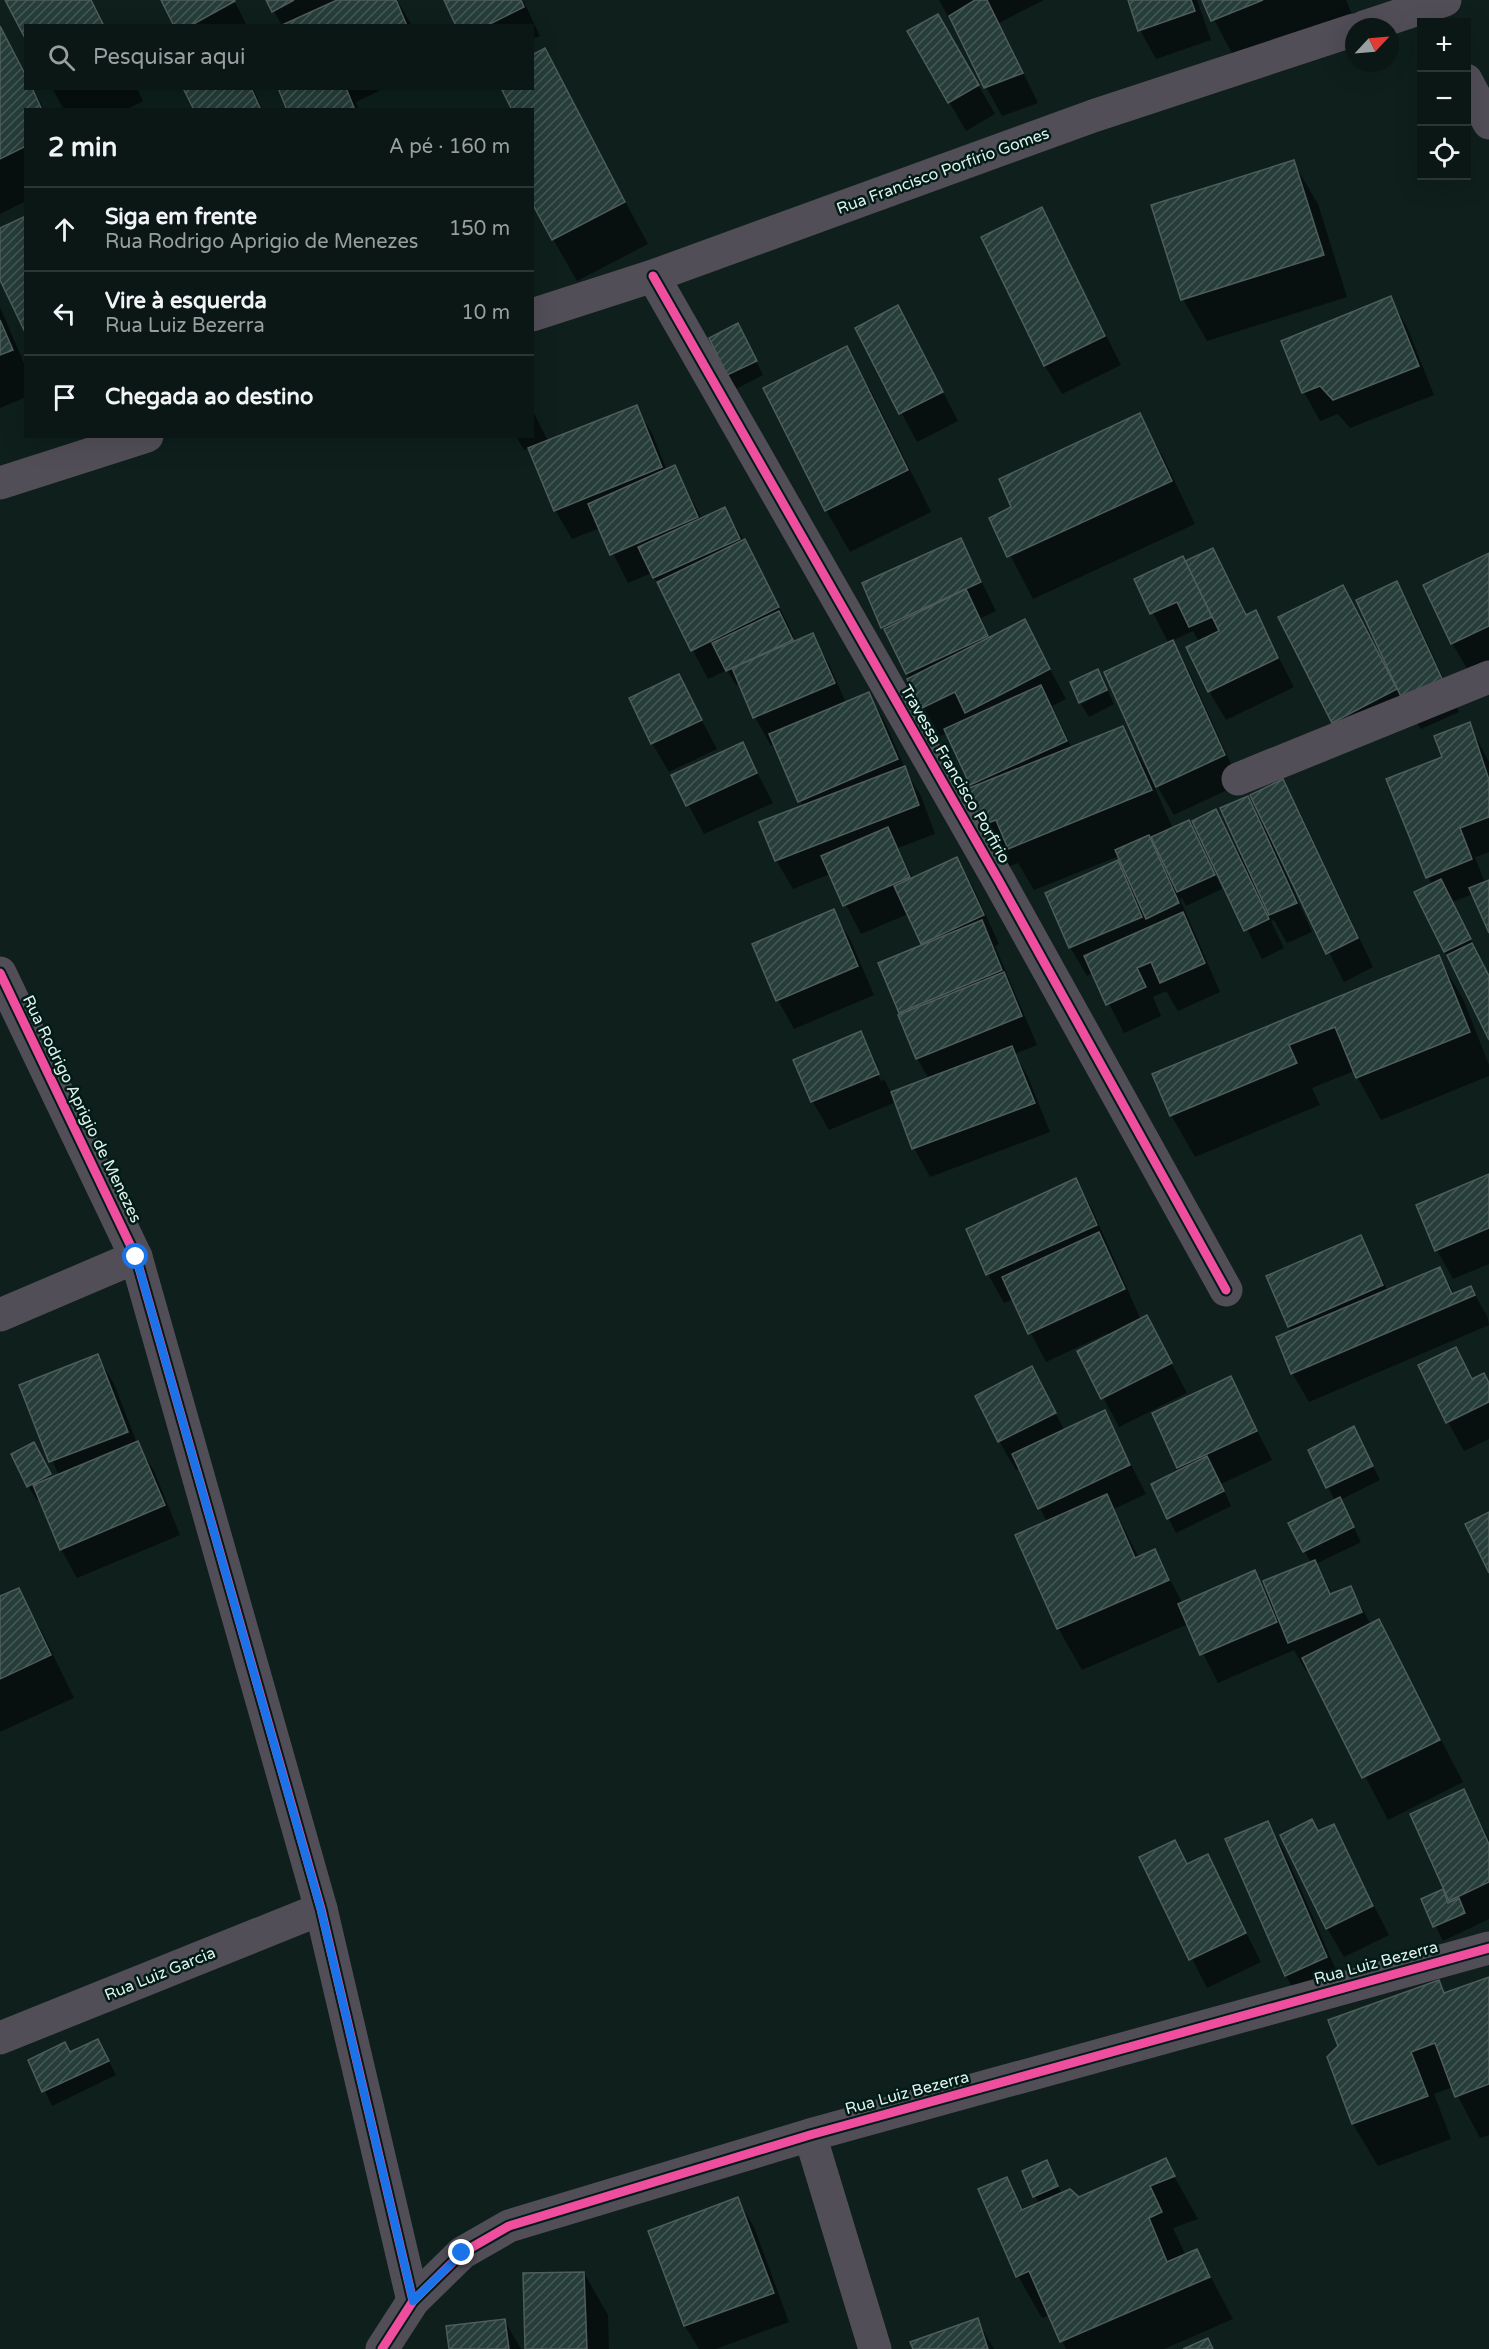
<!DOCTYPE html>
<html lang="pt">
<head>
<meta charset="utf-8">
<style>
	:root { --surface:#0a1715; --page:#13201e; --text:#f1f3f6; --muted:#999fa0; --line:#2a3634 }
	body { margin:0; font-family:"Varela Round",sans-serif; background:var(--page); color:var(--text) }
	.controls { position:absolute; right:18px; top:18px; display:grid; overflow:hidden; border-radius:0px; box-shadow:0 6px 24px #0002 }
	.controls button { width:54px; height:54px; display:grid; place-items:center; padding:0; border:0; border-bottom:2px solid var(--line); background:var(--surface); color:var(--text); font:30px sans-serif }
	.compass { position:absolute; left:1345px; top:18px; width:54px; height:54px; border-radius:50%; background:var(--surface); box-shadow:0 6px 24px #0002; rotate:64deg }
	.stop { position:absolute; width:18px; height:18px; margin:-14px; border:4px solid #1a73e8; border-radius:50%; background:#fff }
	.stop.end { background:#1a73e8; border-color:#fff; box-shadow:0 2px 6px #0008 }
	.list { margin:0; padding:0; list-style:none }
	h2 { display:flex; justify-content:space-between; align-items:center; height:78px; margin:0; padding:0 24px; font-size:26px }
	h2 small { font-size:20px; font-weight:400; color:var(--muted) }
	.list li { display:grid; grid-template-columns:39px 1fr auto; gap:18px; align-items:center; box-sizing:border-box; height:84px; padding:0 24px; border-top:2px solid var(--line) }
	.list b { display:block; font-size:22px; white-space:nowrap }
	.list p { margin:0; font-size:20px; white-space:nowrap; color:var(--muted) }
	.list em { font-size:20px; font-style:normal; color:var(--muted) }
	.icon { flex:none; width:33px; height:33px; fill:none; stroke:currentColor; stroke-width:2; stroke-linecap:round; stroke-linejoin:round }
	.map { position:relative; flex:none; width:1489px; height:2349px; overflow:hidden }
	.search { position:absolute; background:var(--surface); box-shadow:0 6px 24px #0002; left:24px; top:24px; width:510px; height:66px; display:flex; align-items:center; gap:15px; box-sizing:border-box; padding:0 21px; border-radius:0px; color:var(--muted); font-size:22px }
	.panel { position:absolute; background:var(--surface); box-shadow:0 6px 24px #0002; left:24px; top:108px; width:510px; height:330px; border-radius:0px }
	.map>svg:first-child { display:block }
	.shadow { fill:#0007; fill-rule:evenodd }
	.building { fill:url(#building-hatch); stroke:#4f5d5a; stroke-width:1.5 }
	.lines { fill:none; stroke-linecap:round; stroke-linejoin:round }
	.minor { stroke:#524e58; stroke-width:33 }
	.cycleway-casing { stroke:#011b16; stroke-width:13 }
	.cycleway { stroke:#ef4d9e; stroke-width:9 }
	.route { stroke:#1a73e8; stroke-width:8 }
	.labels { text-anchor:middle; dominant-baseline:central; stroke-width:5; stroke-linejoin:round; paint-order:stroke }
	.street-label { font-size:16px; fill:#e0f1ec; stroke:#011b16 }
</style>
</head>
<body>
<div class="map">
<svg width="1489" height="2349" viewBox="0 0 1489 2349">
	<defs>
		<pattern id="building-hatch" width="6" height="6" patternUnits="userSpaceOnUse" patternTransform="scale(1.5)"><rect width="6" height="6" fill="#263d39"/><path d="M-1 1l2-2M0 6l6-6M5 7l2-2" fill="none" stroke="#455a56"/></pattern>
	</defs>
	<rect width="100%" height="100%" fill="#0e1f1c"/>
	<g class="shadow">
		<polygon points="7,0 92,0 105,26 26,26"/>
		<polygon points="162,0 234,0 247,26 176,26"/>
		<polygon points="268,0 397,0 412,26 282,26"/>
		<polygon points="446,0 523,0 540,36 532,39 532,26 458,26"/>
		<polygon points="939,0 1044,0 999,23 1038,103 1002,116"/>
		<polygon points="1129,0 1197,0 1211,40 1156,59 1140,30"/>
		<polygon points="1204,0 1346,0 1357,27 1237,63"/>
		<polygon points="938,16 995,114 966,131 909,32"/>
		<polygon points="0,27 26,74 26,88 33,88 44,110 26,110 26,201 0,214"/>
		<polygon points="544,50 648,244 577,281 553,239 532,88"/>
		<polygon points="52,88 137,88 143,101 126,110 64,110"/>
		<polygon points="185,88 253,88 263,110 195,110"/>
		<polygon points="280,88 385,88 356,102 359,110 289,110"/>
		<polygon points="1293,162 1318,204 1347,297 1207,341 1183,299"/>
		<polygon points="1042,209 1121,365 1062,394 1045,366"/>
		<polygon points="1390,298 1407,327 1434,395 1350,428 1338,414 1320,421 1304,392"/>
		<polygon points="0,307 26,368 26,397 0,408"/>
		<polygon points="857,329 914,336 958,421 917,442"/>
		<polygon points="746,340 763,375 736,389 728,375"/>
		<polygon points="846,348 871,391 931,512 850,552 826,510"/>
		<path d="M636,407L653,435L667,471L675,467L702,519L725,509L761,570L794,637L792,638L794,643L812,635L829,664L846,703L869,694L885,722L906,771L921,796L935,834L898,848L913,879L957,859L973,887L999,944L995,946L1037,1045L1015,1054L1028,1077L1050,1132L930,1177L914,1148L896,1102L829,1130L813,1102L795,1060L861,1033L891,1093L929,1079L917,1058L900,1012L923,946L908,914L861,934L830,874L793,889L776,860L803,807L775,744L771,746L755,717L740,683L736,685L727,670L708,679L652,573L628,583L600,528L572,539L555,510L530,448L524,450L516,436H532V409L548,441ZM872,1061H876L884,1080L881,1081Z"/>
		<polygon points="1139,415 1163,457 1195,524 1033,599 991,518 1013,507"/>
		<path d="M961,540L996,611L981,618L990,638L1024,621L1066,699L1052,706L1072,748L1122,728L1147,770L1173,829L1189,822L1197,836L1222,889L1186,906L1182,898L1180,899L1220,992L1178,1011L1166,991L1153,997L1161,1016L1124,1033L1093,973L1087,976L1070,947L1118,862L1127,878L1129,877L1119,856L1034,890L1018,863L1003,869L978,827L973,788L948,733L940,736L924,708L864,584ZM1155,841L1159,850L1157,851L1152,843Z"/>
		<polygon points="1212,550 1247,616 1255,612 1294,687 1226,720 1209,691 1199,642 1193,631 1171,641 1189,671 1240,784 1174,815 1157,786 1169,644 1136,580 1185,563"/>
		<polygon points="1489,555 1489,662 1469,672 1452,643"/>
		<polygon points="1396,583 1413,612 1459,712 1421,729 1414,718 1350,751 1333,722 1396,682"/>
		<polygon points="678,676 717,749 669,772 652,743"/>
		<polygon points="1108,691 1114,704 1089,717 1081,704"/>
		<polygon points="1469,724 1489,762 1489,852 1475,857 1485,883 1489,881 1489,929 1473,894 1452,902 1489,975 1489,1036 1445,951 1432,885 1428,877 1444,758"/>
		<polygon points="742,744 773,803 704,834 673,776"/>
		<polygon points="1282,781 1299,810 1373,967 1344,982 1274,842 1272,843 1312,932 1287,943 1274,920 1271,921 1284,948 1262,959 1194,822 1216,811 1240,855 1242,853 1247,798 1265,829"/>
		<polygon points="833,911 850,939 874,995 794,1029 778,1000 754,945"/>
		<polygon points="1438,957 1463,999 1489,1065 1489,1076 1381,1120 1354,1071 1312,1088 1320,1105 1195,1157 1171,1115 1154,1075"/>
		<polygon points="1489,1177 1489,1264 1453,1279 1437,1250"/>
		<polygon points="1076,1180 1092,1209 1141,1320 1147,1317 1187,1393 1119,1427 1079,1352 1109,1336 1108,1333 1046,1362 1013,1299 1004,1303 988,1274"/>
		<polygon points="1360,1237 1388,1291 1440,1268 1455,1295 1471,1288 1487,1316 1489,1325 1309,1402 1292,1373 1292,1331 1268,1277"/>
		<polygon points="1455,1349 1474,1380 1489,1384 1489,1439 1464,1451 1448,1422"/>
		<polygon points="97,1355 114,1384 137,1443 154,1471 180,1535 77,1578 61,1549 40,1498 37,1500 28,1486 42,1458 52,1478 59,1476 21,1386"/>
		<polygon points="1031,1368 1065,1431 1104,1412 1146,1494 1114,1509 1139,1558 1155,1551 1183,1604 1254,1572 1270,1599 1311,1563 1290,1524 1335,1501 1310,1450 1361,1442 1380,1480 1340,1500 1361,1542 1316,1564 1333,1595 1351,1588 1371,1625 1379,1621 1463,1782 1388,1820 1309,1669 1306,1671 1294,1650 1218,1683 1188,1624 1082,1670 1058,1628 1047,1522 1020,1468 1016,1470 999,1441"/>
		<polygon points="1230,1378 1272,1460 1221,1484 1231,1506 1176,1533 1152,1485 1180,1471 1154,1413"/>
		<polygon points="18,1589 42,1632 74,1698 0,1732 0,1598"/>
		<polygon points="1463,1790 1489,1839 1489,1919 1443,1941 1423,1900 1442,1891 1451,1907 1453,1906 1412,1815"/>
		<polygon points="1267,1823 1284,1851 1343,1986 1302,2004 1286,1976 1227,1840"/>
		<polygon points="1333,1826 1389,1935 1344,1957 1327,1928 1319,1833"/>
		<polygon points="1207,1856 1261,1962 1207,1988 1141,1858 1188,1865"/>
		<polygon points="1489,1978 1489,2135 1480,2138 1453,2087 1434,2094 1451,2139 1378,2166 1353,2124 1328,2057 1438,1981 1445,1994"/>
		<polygon points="70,2053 106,2055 116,2075 52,2106 30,2060"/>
		<polygon points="1165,2160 1198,2219 1173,2228 1186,2256 1197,2251 1233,2319 1164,2349 1066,2349 1050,2315 1042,2318 1018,2276 980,2190 1006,2179 1025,2211 1039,2204 1024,2172 1046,2162 1062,2194 1079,2199"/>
		<polygon points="737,2199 754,2227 789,2322 716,2349 699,2349 685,2326 650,2231"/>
		<polygon points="584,2273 608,2315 609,2349 527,2349"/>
		<polygon points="504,2320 521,2349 450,2349"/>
		<polygon points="977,2320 994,2349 914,2349"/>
	</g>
	<g class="building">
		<polygon points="5,0 91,0 104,26 26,26 26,40"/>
		<polygon points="161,0 234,0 235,1 190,26 174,26"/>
		<polygon points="266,0 294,0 272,12"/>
		<polygon points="337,0 396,0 407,26 280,26"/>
		<polygon points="444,0 521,0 524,7 486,26 456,26"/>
		<polygon points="975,0 987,0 1023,73 984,88 949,16"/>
		<polygon points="1128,0 1191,0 1195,11 1138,31"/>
		<polygon points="1202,0 1263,0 1211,21"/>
		<polygon points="938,14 979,85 948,103 907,31"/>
		<polygon points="0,26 26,76 26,88 32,88 42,110 26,110 26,146 0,159"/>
		<polygon points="545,48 625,202 552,240 532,203 532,110 512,110 501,88 532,88 532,55"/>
		<polygon points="183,88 251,88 261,110 194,110"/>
		<polygon points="278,88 346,88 355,110 287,110"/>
		<polygon points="1294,160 1324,255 1181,300 1151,205"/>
		<polygon points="1042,207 1105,336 1044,366 981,237"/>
		<polygon points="26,216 26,329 24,330 0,280 0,228"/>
		<polygon points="1391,296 1419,366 1333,400 1320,386 1302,393 1281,341"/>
		<polygon points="898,305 943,392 899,414 855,328"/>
		<polygon points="0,320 13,350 0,355"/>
		<polygon points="738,323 757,361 727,375 709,338"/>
		<polygon points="847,346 908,470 825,511 763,388"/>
		<polygon points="637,405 662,467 554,511 528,448"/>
		<polygon points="1140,413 1172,481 1007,557 989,518 1011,507 999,479"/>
		<polygon points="675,465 698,517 610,555 588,504"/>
		<polygon points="725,507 740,539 653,578 638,547"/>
		<polygon points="961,538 981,582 881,628 862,583"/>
		<polygon points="745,539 779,607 691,651 657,582"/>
		<polygon points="1213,548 1246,615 1256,610 1278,658 1208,692 1186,647 1219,631 1185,561"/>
		<polygon points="1489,553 1489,626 1451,644 1423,585"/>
		<polygon points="1183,556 1212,617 1189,627 1177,602 1150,614 1134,579"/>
		<polygon points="1397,581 1444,683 1403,701 1356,600"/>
		<polygon points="1343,585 1397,689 1332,723 1278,617"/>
		<polygon points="966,589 988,636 906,674 884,629"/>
		<polygon points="779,611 793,640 726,671 712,643"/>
		<polygon points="1025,619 1050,669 965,713 955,692 922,708 907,679"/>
		<polygon points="813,633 835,683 753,718 732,668"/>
		<polygon points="1173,640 1225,755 1156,787 1104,672"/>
		<polygon points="1098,669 1107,690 1079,703 1070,682"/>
		<polygon points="679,674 702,720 651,744 629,698"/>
		<polygon points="1041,685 1067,741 970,785 944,729"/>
		<polygon points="869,692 898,759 798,802 769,734"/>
		<polygon points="1470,722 1489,780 1489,817 1460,828 1472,859 1426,878 1386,779 1442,757 1434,736"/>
		<polygon points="1123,726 1152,790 1008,849 996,820 977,827 962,791"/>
		<polygon points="743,742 757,773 686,806 671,775"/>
		<polygon points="905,766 919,805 775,861 759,822"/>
		<polygon points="1283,779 1358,938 1326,954 1250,795"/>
		<polygon points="1248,796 1297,903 1269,915 1220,808"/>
		<polygon points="1216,809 1269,919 1244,931 1192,821"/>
		<polygon points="1189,820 1215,875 1177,892 1151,837"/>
		<polygon points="888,827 910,877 843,906 821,856"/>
		<polygon points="1149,835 1179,903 1146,919 1115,850"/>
		<polygon points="957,857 984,915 921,944 894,886"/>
		<polygon points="1118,860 1142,917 1069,948 1045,893"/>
		<polygon points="1441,879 1471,939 1444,952 1414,892"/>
		<polygon points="1489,880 1489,933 1469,888"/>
		<polygon points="834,909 858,966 776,1001 752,944"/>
		<polygon points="1183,912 1205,963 1160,983 1151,962 1137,968 1146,987 1106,1005 1084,956"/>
		<polygon points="982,920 1002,970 899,1013 878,963"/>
		<polygon points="1472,943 1489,976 1489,1040 1447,955"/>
		<polygon points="1439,955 1470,1032 1356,1078 1335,1027 1289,1045 1297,1063 1170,1116 1152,1074"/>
		<polygon points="1004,972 1022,1016 916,1059 898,1015"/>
		<polygon points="861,1031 879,1074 811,1102 793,1060"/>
		<polygon points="1012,1046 1035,1103 912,1149 891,1092"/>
		<polygon points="1489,1174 1489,1228 1435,1251 1416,1205"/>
		<polygon points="1076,1178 1097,1225 986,1275 966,1229"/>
		<polygon points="1099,1232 1125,1289 1028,1334 1002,1277"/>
		<polygon points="1361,1235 1383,1285 1288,1327 1266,1276"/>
		<polygon points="1440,1267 1452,1294 1471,1286 1475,1295 1291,1374 1276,1337"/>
		<polygon points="1147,1315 1172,1363 1101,1399 1077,1351"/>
		<polygon points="1456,1347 1472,1379 1484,1373 1489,1383 1489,1402 1446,1423 1418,1365"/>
		<polygon points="98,1354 128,1432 49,1462 19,1385"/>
		<polygon points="1032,1366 1056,1413 998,1442 975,1396"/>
		<polygon points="1231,1376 1257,1431 1177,1468 1152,1413"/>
		<polygon points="1105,1410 1130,1465 1038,1509 1012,1454"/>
		<polygon points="1354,1426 1373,1466 1326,1488 1308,1450"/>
		<polygon points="138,1441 165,1505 60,1550 33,1485"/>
		<polygon points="34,1442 51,1474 27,1487 11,1454"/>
		<polygon points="1207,1456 1224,1491 1167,1519 1151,1484"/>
		<polygon points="1107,1494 1135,1558 1155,1549 1169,1580 1057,1629 1015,1535"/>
		<polygon points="1340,1497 1354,1527 1303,1552 1288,1523"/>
		<polygon points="1489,1512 1489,1573 1465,1524"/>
		<polygon points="1315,1560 1330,1594 1351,1586 1362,1612 1288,1643 1263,1581"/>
		<polygon points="1255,1570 1277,1622 1200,1655 1178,1604"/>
		<polygon points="19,1588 51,1655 0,1679 0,1596"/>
		<polygon points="1379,1619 1440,1740 1362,1778 1302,1658"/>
		<polygon points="1464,1789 1489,1844 1489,1882 1449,1901 1410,1814"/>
		<polygon points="1312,1819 1318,1831 1334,1824 1373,1906 1326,1929 1280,1835"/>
		<polygon points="1268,1821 1327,1957 1285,1976 1225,1839"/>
		<polygon points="1175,1840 1187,1864 1208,1854 1246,1933 1189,1960 1139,1857"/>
		<polygon points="1443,1889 1448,1903 1459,1898 1465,1913 1433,1927 1421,1899"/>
		<polygon points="1489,1977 1489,2084 1455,2097 1435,2043 1411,2052 1428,2096 1352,2124 1327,2057 1338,2046 1328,2020 1439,1980 1444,1993"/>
		<polygon points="98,2039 109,2061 42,2092 28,2060 65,2042 70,2052"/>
		<polygon points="1166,2158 1175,2176 1150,2186 1162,2212 1149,2218 1167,2262 1197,2249 1210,2277 1060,2342 1029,2271 1016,2277 978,2189 1007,2177 1022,2210 1070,2189 1079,2197"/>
		<polygon points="1047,2160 1058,2186 1033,2197 1022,2171"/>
		<polygon points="738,2197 774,2293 684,2326 648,2231"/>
		<polygon points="584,2272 587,2349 525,2349 523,2273"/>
		<polygon points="978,2318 988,2349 913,2349 910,2342"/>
		<polygon points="505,2319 509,2349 449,2349 446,2326"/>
		<polygon points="1208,2338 1213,2349 1183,2349"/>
	</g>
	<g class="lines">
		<g class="minor">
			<polyline points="1364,27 1445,0"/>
			<polyline points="1466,80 1489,123"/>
			<polyline points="653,276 999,881 1226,1290"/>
			<polyline points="532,315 653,276 1093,116 1354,30"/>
			<polyline points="0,483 147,436"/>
			<polyline points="1238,779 1489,677"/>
			<polyline points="0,973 136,1257 321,1909 413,2301"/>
			<polyline points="0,1315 136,1257"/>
			<polyline points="0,2038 321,1909"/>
			<polyline points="810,2135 875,2349"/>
			<polyline points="382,2349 413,2301 462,2253 509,2226 810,2135 1489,1948"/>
		</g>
		<defs>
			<g id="cycleway">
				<polyline points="653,276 999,881 1226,1290"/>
				<polyline points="0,973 136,1257 321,1909 413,2301"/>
				<polyline points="382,2349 413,2301 462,2253 509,2226 810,2135 1489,1948"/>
			</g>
		</defs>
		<use href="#cycleway" class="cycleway-casing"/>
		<use href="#cycleway" class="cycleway"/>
	</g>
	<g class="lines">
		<polyline class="route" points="136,1257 321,1910 413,2301 462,2253"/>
	</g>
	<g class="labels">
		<g class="street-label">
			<text transform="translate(943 171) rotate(-20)">Rua Francisco Porfírio Gomes</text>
			<text transform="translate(955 774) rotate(60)">Travessa Francisco Porfirio</text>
			<text transform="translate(82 1109) rotate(64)">Rua Rodrigo Aprigio de Menezes</text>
			<text transform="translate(1376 1963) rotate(-15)">Rua Luiz Bezerra</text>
			<text transform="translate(160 1974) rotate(-22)">Rua Luiz Garcia</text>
			<text transform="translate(907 2093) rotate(-15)">Rua Luiz Bezerra</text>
		</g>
	</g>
</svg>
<div class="controls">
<button>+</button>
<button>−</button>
<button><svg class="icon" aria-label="locate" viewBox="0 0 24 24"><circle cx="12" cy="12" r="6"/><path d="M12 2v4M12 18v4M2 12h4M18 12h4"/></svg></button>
</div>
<svg class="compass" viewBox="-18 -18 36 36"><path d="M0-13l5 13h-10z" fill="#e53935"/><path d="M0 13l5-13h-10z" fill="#999fa0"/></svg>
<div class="stop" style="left:136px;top:1257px"></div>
<div class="stop end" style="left:462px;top:2253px"></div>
<div class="search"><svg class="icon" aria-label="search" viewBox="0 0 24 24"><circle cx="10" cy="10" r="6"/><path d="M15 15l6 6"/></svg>Pesquisar aqui</div>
<section class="panel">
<h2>2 min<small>A pé · 160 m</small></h2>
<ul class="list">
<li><svg class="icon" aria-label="ahead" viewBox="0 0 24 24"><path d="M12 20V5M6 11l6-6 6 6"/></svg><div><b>Siga em frente</b><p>Rua Rodrigo Aprigio de Menezes</p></div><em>150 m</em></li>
<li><svg class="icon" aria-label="left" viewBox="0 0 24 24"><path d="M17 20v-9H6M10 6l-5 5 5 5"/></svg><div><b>Vire à esquerda</b><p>Rua Luiz Bezerra</p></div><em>10 m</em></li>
<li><svg class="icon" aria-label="arrive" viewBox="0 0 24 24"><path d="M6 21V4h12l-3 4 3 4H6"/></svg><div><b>Chegada ao destino</b></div></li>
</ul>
</section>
</div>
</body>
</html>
